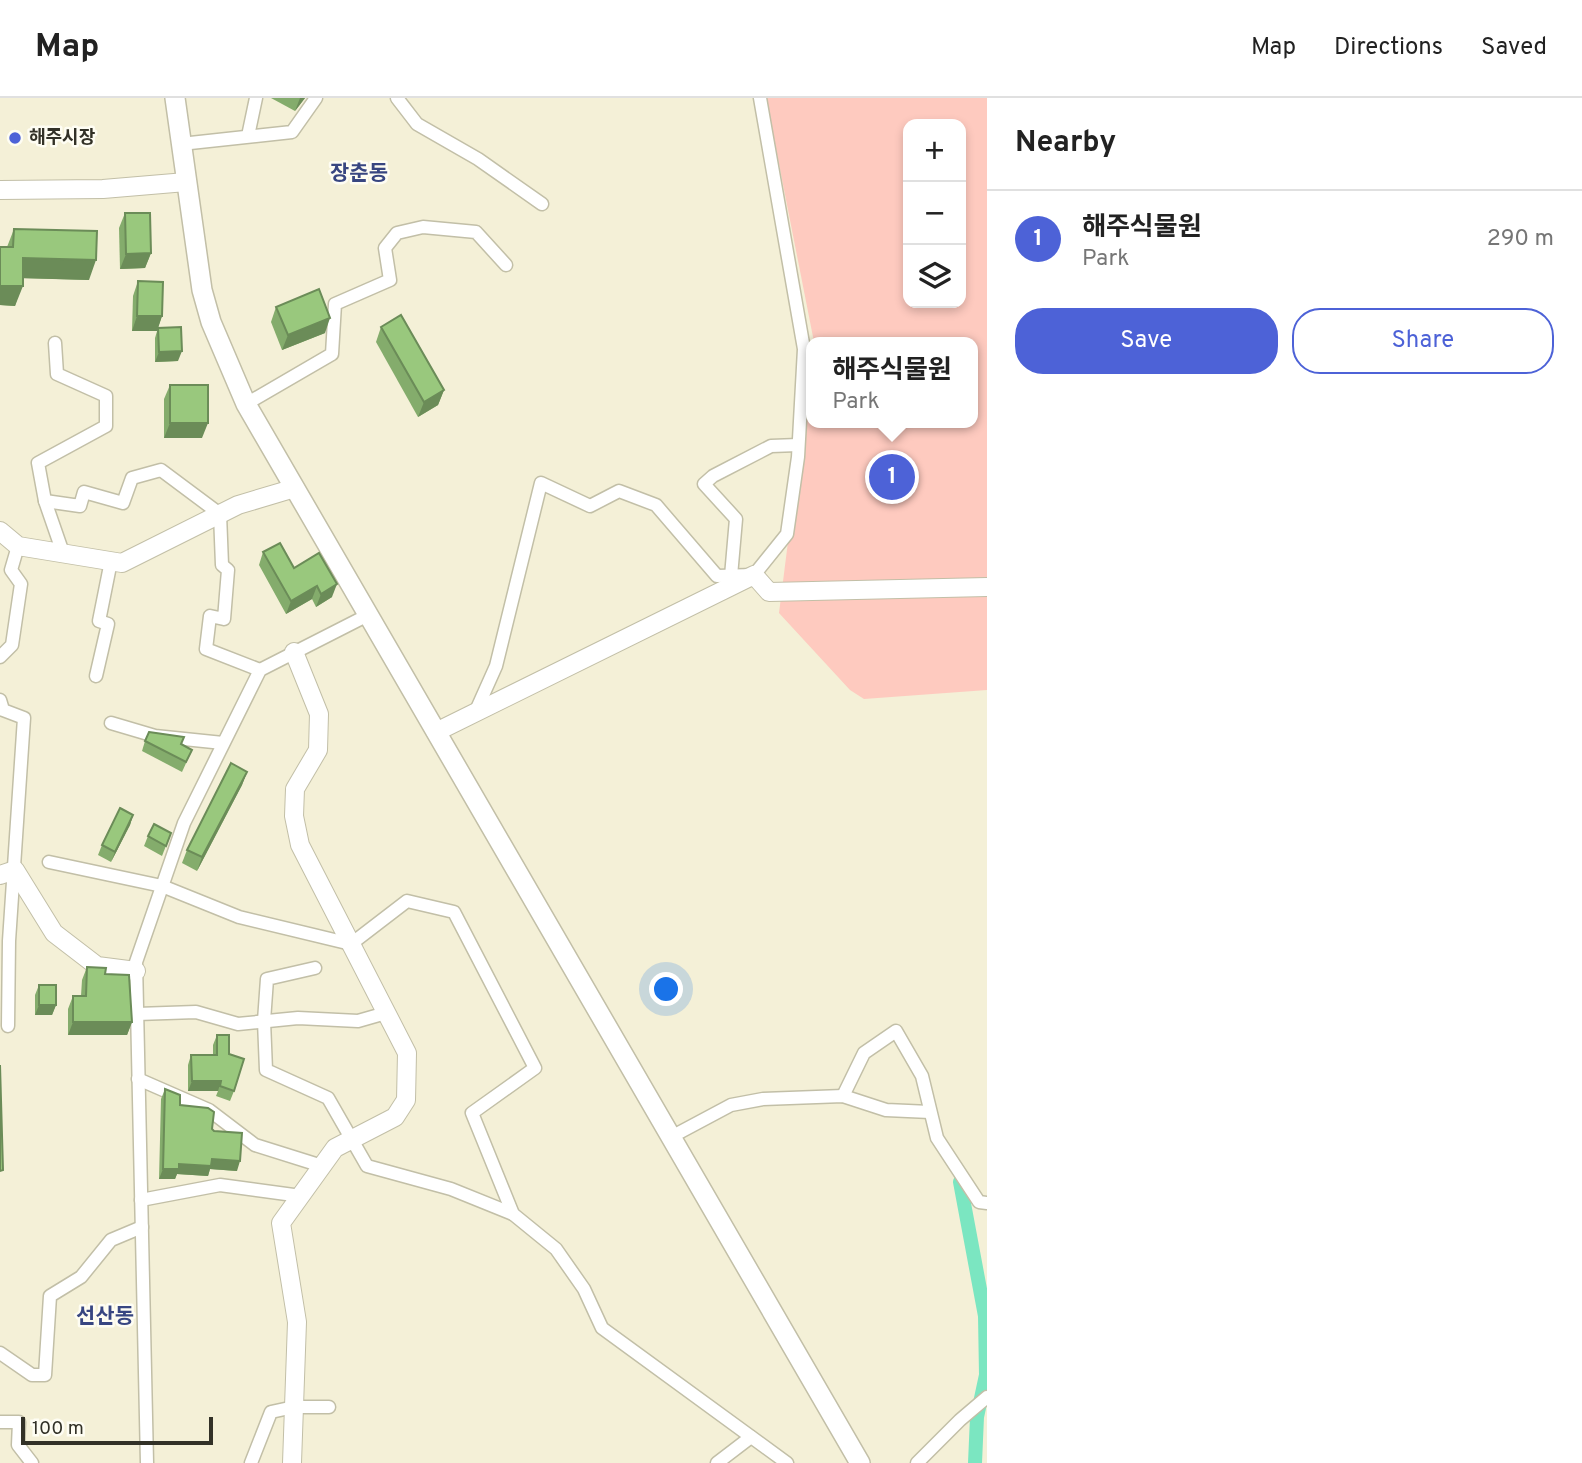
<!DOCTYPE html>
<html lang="en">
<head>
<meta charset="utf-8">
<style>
	:root { --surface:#fff; --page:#f6f6f6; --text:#222; --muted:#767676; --line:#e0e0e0; --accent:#4d62d7 }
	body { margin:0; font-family:Overpass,"Noto Sans KR",sans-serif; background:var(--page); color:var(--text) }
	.controls { position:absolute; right:21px; top:21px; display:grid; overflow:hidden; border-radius:14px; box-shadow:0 4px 10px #0003 }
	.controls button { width:63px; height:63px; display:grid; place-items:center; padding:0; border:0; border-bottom:2px solid var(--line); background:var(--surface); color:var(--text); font:35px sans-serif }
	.scale { position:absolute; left:21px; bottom:18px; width:192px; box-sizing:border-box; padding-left:7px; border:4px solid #323127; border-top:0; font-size:19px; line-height:24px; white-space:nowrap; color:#323127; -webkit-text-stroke:5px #fefdf3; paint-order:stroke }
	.you { position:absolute; left:667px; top:892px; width:24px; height:24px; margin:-18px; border:5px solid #fff; border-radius:50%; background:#1a73e8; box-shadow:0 0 0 10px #1a73e833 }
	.badge { display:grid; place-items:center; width:46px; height:46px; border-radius:50%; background:var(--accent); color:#fff; font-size:23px; font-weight:700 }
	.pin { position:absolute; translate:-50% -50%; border:4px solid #fff; box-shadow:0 2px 7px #0006 }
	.popup { position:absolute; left:806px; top:239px; width:172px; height:91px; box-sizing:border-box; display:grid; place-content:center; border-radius:14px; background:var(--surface); filter:drop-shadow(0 2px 5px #0005); font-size:23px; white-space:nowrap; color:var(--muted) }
	.popup b { font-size:26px; color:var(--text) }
	.popup::after { content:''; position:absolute; left:50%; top:100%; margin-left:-14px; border:14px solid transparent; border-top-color:var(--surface) }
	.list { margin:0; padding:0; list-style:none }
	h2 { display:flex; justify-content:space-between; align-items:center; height:91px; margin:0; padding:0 28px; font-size:30px }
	h2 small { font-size:23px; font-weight:400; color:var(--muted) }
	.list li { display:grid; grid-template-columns:46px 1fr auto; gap:21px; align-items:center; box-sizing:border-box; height:98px; padding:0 28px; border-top:2px solid var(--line) }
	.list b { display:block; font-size:26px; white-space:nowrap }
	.list p { margin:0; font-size:23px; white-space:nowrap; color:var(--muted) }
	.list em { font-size:23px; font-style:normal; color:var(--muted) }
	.actions { display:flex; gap:14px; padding:21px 28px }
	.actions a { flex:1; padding:16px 0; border:2px solid var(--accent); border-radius:28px; text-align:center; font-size:24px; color:var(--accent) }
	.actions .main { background:var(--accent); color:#fff }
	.icon { flex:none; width:38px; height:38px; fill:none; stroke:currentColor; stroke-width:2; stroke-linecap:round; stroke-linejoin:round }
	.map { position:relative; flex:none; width:987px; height:1365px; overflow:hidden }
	header { display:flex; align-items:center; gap:42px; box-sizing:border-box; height:98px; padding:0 35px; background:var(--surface); border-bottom:2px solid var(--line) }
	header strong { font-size:33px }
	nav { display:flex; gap:38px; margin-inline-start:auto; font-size:24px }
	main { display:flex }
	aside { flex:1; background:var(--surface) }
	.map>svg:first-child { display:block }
	.green { fill:#fecabf; fill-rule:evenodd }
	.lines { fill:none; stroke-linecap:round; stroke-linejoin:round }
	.canal { stroke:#7be6c1; stroke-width:14 }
	.street-casing { stroke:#c2bfa7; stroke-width:15 }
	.secondary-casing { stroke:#c2bfa7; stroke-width:20 }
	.primary-casing { stroke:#c2bfa7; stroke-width:22 }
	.street { stroke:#fff; stroke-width:12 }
	.secondary { stroke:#fff; stroke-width:18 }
	.primary { stroke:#fff; stroke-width:19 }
	.wall { fill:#84ac6c }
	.shaded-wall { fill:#6b8c58 }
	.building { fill:#99c87d; stroke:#6b8c58; stroke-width:2 }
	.poi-dot { fill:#4d62d7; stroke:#fefdf3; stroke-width:2.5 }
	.labels { text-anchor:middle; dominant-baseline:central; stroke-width:5; stroke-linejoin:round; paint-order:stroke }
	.poi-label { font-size:18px; font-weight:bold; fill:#323127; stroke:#fefdf3; text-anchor:start }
	.quarter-label { font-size:21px; font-weight:bold; fill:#384681; stroke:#fefdf3 }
</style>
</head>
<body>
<header>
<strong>Map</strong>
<nav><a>Map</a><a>Directions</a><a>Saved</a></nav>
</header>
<main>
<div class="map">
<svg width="987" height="1365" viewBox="0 0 987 1365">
	<rect width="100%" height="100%" fill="#f4f0d7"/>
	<path class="green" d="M766,0H987V592L864,601L850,592L779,515L811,262L812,325H973V244H814ZM908,26H961V205H908Z"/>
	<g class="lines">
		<polyline class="canal" points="960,1084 985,1218 986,1277 977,1319 975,1365"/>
		<defs>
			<g id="street">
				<polyline points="397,0 417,26 478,61 542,106"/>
				<polyline points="248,38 256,0"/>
				<polyline points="181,46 292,34 316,0"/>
				<polyline points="55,245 57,276 106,298 106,328 38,365 45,403 63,455"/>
				<polyline points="246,306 332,256 335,206 390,182 385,150 397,135 423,129 476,134 506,167"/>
				<polyline points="45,403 80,408 84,394 123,405 132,380 161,372 220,416 222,467 228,472 224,521 210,518 206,551 260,572"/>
				<polyline points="731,478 736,421 704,386 713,378 771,348 798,347"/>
				<polyline points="0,559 12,547 21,486 11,472 18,448"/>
				<polyline points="96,578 108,526 99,523 111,463"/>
				<polyline points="0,602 3,612 24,620 9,843 8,928"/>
				<polyline points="475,615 496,568 541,385 590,408 619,393 656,407 717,478 754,477 787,436 798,359 804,251 760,0"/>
				<polyline points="111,625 155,638 223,645"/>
				<polyline points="49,764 162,788 239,819 351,846 407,803 454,814 535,970 472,1015 513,1116 556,1151 584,1191 602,1230 787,1365"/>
				<polyline points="315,870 267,881 264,923 266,972 328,1000 367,1068 451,1091 513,1116"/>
				<polyline points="137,916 196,914 238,926 298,920 358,923 386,915"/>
				<polyline points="138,981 209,1012 255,1047 322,1068"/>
				<polyline points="843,998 864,955 896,933 922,978 937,1040 979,1104 987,1105"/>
				<polyline points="671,1039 731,1007 763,1001 843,998 886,1012 930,1014"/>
				<polyline points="141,1102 220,1087 301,1098"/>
				<polyline points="0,1255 32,1277 45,1277 50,1198 81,1179 111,1142 142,1129"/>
				<polyline points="0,1324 19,1324 18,1347 32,1365"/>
				<polyline points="147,1365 136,864 184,725 260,572 368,517"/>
				<polyline points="251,1365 271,1314 294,1309 329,1309"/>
				<polyline points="717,1365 751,1339"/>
				<polyline points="917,1365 960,1322 987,1299"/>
			</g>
			<g id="secondary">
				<polyline points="0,92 103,91 186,84"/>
				<polyline points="0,433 18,448 122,465 238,407 295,390"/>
				<polyline points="436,634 754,477 769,494 987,489"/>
				<polyline points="0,777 15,772 54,835 97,868 136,873"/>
				<polyline points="292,1365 297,1224 281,1125 335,1050 395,1019 406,1002 407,955 300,747 294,718 295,691 318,652 319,616 294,554"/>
			</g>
			<polyline id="primary" points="175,0 202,192 211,224 246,306 860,1365"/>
		</defs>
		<use href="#street" class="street-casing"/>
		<use href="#secondary" class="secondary-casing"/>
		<use href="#primary" class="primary-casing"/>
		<use href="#street" class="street"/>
		<use href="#secondary" class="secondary"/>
		<use href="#primary" class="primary"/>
	</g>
	<g class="wall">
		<polygon points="271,0 305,0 295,13"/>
		<polygon points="125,115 151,155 145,170 120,171 119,130"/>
		<polygon points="14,131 89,182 23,180 15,208 0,207 0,149 7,149"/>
		<polygon points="138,183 162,218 157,233 132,233 133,198"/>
		<polygon points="276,209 325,235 282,252 271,224"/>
		<polygon points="381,229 444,292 438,307 418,319 376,244"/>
		<polygon points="158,230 178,263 155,264 155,240"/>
		<polygon points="170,287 202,340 164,340 164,301"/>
		<polygon points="263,454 294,470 332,499 316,509 312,501 286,516 259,467"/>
		<polygon points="145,643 182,646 192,652 182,674 142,653"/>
		<polygon points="247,674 242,687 197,773 182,765 187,752"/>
		<polygon points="133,717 130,727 111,764 98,757 102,747"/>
		<polygon points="171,735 162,758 144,748 148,738"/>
		<polygon points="87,869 105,876 132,924 127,937 68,937 68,911 73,898 81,898 82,882"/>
		<polygon points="39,887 56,907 52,917 35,917 35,897"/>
		<polygon points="217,937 229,956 234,993 230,1003 216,998 218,993 188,993 188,967 191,957 213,957 213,947"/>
		<polygon points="165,991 180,1007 212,1031 237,1073 210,1071 208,1078 177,1076 175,1081 159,1081 161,1001"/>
	</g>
	<g class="shaded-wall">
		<polygon points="300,0 305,0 295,13"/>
		<polygon points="151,155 145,170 120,171 126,156"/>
		<polygon points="23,160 96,162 89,182 16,180"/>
		<polygon points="0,188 23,188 15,208 0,207"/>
		<polygon points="137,218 162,218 157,233 132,233"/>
		<polygon points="330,220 325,235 282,252 288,237"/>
		<polygon points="182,253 178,263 155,264 159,254"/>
		<polygon points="444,292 438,307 418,319 424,304"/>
		<polygon points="170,325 208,325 202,340 164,340"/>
		<polygon points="337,486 332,499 316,509 321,496"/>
		<polygon points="317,488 312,501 286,516 291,503"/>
		<polygon points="247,674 242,687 197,773 202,759"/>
		<polygon points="133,717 130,727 111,764 115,754"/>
		<polygon points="39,907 56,907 52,917 35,917"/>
		<polygon points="73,924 132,924 127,937 68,937"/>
		<polygon points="192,983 221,983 218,993 188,993"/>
		<polygon points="212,1061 240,1063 237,1073 210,1071 208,1078 177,1076 175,1081 159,1081 163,1071 179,1066"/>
	</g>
	<g class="building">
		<polygon points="125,115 150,115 151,155 126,156"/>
		<polygon points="14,131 97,133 96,162 23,160 23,188 0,188 0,149 13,149"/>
		<polygon points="138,183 163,184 162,218 137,218"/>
		<polygon points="319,191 330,220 288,237 276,209"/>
		<polygon points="401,217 444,292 424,304 381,229"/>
		<polygon points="181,229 182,253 159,254 158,230"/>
		<rect x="170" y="287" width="38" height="38"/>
		<polygon points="280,445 294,470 319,455 337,486 321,496 317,488 291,503 263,454"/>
		<polygon points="149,634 184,639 181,646 192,652 186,664 145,643"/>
		<polygon points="231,665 247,674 202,759 187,752"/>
		<polygon points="120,710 133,717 115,754 102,747"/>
		<polygon points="154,726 171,735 166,748 148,738"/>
		<polygon points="87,869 106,870 105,876 129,877 132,924 73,924 73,898 86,898"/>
		<rect x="39" y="887" width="17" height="20"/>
		<polygon points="217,937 229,937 229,956 244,961 234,993 220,988 221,983 192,983 191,957 217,957"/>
		<polygon points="0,967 3,1072 0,1073"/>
		<polygon points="165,991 180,997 180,1007 208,1010 214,1014 212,1031 214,1033 242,1035 240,1063 212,1061 211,1068 179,1066 179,1071 163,1071"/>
	</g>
	<circle class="poi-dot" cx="15" cy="40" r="7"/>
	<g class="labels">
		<g class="poi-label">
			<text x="29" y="40">해주시장</text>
		</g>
		<g class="quarter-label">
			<text x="359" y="76">장춘동</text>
			<text x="105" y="1219">선산동</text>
		</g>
	</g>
</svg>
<div class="controls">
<button>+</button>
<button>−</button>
<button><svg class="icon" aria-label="layers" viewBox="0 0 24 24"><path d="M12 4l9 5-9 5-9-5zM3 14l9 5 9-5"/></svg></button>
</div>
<div class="scale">100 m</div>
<div class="you"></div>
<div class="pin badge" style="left:892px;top:379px">1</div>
<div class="popup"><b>해주식물원</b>Park</div>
</div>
<aside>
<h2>Nearby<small></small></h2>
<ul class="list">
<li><span class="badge">1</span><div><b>해주식물원</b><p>Park</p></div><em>290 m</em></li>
</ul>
<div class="actions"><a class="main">Save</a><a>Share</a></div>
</aside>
</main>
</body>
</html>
